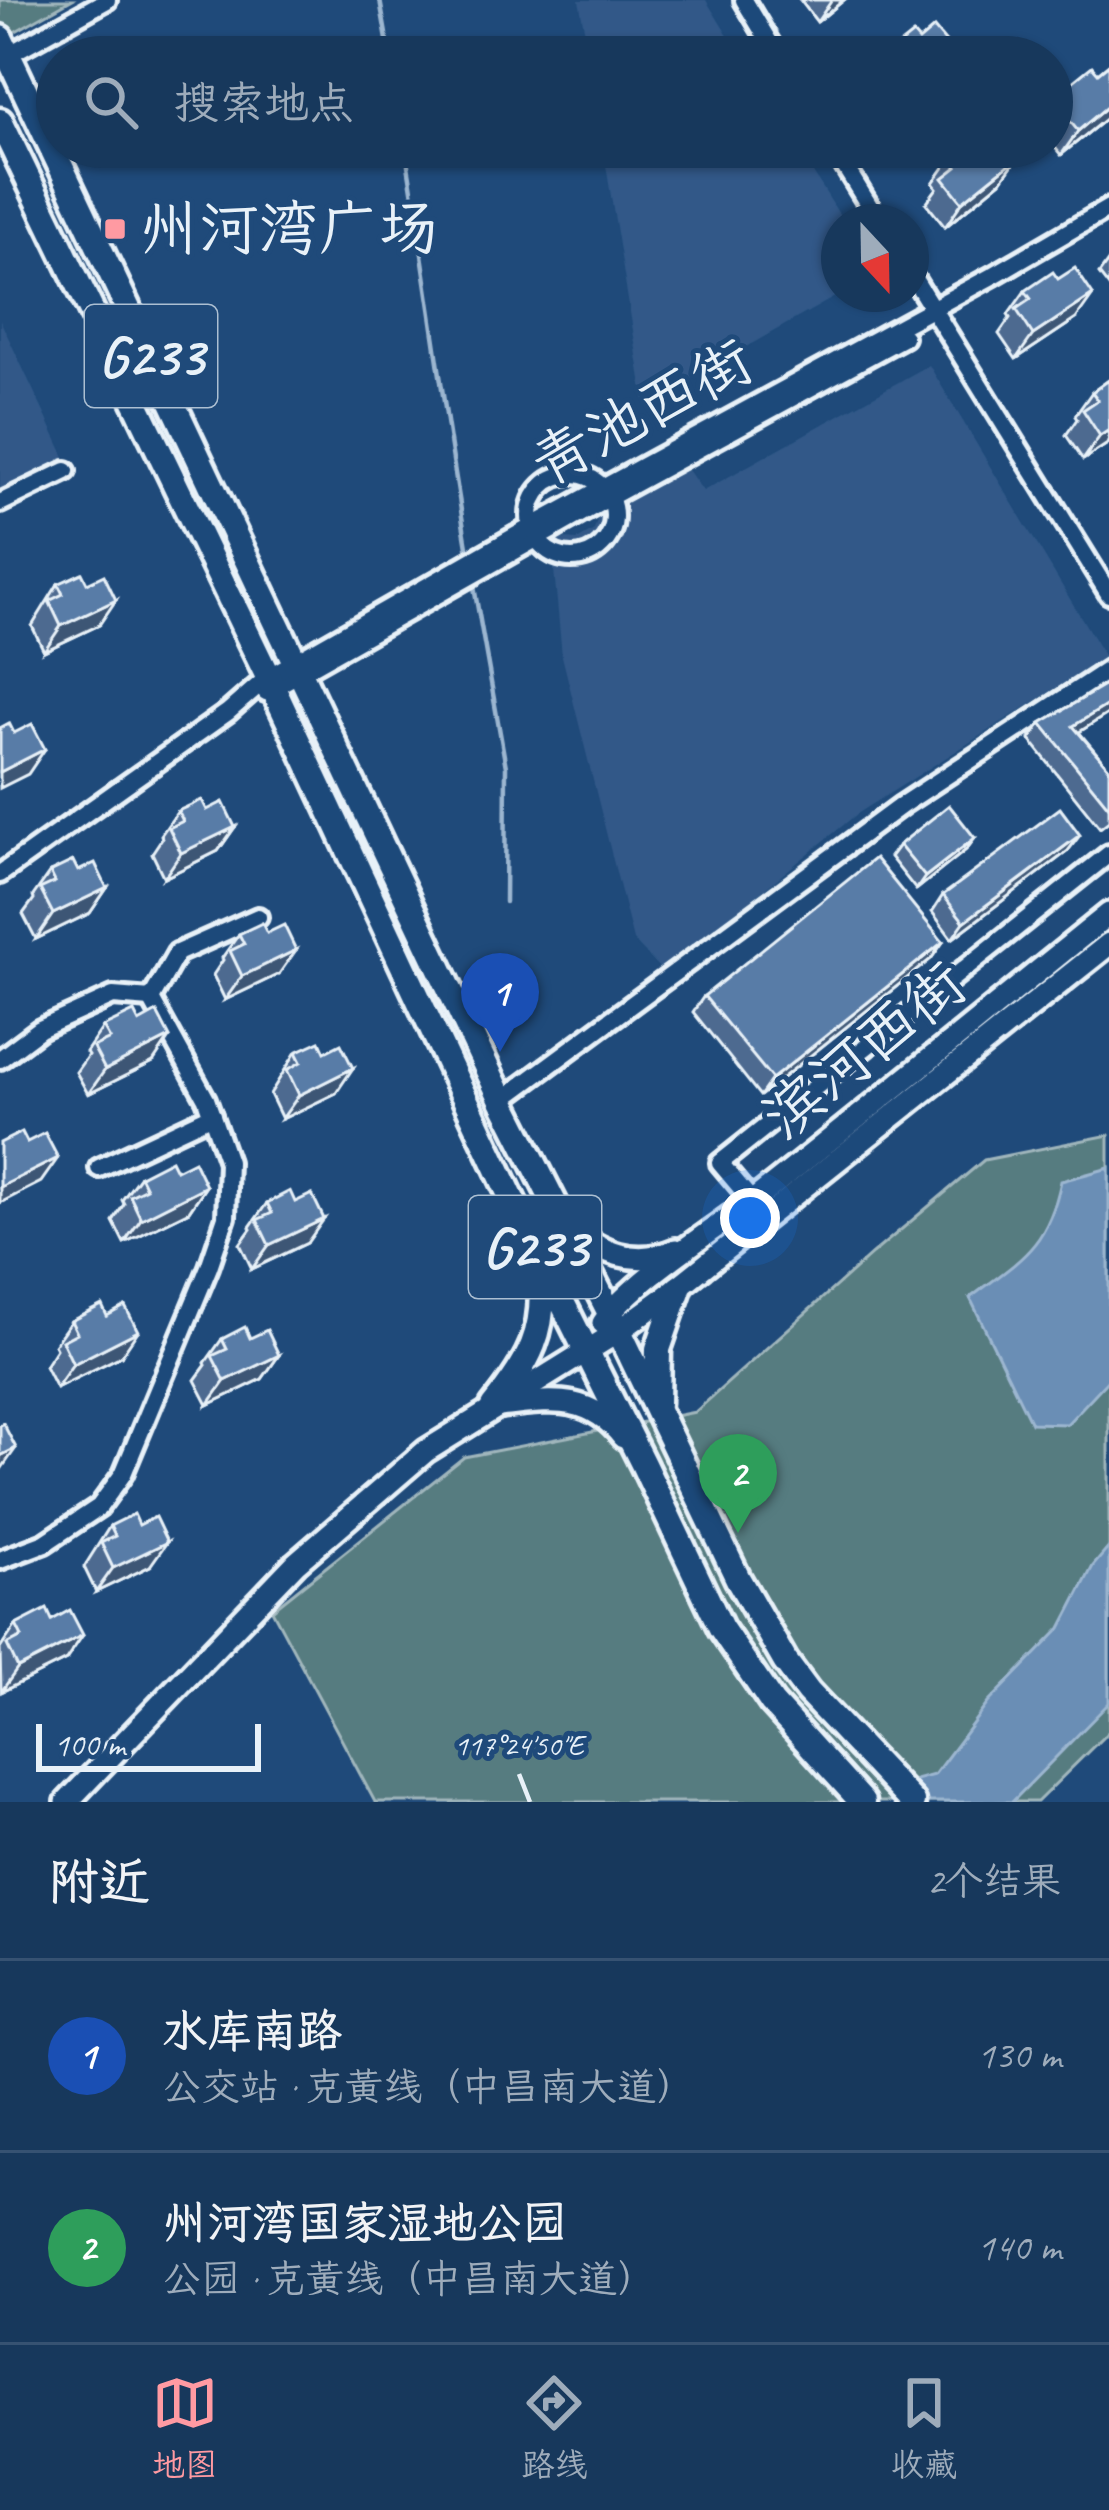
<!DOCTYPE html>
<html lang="zh">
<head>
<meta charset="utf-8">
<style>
	:root { --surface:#17385c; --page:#244365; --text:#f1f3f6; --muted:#9eacbb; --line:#365272; --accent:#ff9aa2 }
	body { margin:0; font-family:Caveat,"LXGW WenKai TC",sans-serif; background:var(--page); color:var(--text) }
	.compass { position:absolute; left:821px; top:204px; width:108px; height:108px; border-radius:50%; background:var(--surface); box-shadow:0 3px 9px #0004; rotate:158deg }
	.scale { position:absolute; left:36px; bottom:30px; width:225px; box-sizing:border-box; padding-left:12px; border:6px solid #e8f1f8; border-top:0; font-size:33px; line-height:42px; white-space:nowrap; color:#e8f1f8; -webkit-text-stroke:9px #1f4a7a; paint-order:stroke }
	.you { position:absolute; left:750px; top:1218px; width:42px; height:42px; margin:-30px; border:9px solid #fff; border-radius:50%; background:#1a73e8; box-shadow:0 0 0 18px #1a73e833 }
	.badge { display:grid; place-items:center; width:78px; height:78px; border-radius:50%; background:var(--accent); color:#fff; font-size:39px; font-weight:700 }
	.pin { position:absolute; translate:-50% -99px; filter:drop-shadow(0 3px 6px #0008) }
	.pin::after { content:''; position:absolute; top:63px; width:42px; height:36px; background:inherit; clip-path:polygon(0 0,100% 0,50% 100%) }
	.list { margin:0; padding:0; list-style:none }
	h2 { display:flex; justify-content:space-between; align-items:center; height:156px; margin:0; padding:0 48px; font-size:51px }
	h2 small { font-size:39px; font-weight:400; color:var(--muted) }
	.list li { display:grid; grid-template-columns:78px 1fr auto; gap:36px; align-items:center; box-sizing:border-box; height:192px; padding:0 48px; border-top:3px solid var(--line) }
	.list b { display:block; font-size:45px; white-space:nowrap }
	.list p { margin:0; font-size:39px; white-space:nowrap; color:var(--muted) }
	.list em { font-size:39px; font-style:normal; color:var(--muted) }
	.icon { flex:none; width:66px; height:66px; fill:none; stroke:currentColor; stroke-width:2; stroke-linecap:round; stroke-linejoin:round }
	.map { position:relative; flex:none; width:1109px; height:1802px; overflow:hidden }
	.search { position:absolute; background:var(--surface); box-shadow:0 3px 9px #0004; left:36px; right:36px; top:36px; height:132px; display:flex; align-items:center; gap:30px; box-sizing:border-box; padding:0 42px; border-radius:66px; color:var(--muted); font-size:45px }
	.sheet { height:540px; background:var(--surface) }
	nav { display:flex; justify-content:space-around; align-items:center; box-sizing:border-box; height:168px; border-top:3px solid var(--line); background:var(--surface); font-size:33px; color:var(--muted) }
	nav a { display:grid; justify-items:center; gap:6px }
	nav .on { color:var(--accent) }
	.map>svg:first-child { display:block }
	.built { fill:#305988 }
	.green { fill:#577b80; stroke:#a0b6bc; stroke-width:3 }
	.water { fill:#6a8eb5; stroke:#9cb6d0; stroke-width:3 }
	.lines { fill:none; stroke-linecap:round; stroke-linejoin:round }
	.stream { stroke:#9cb6d0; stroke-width:4.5 }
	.minor-casing { stroke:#e8f1f8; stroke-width:26 }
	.major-casing { stroke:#e8f1f8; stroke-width:30 }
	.highway-casing { stroke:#e8f1f8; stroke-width:33 }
	.minor { stroke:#1f4a7a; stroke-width:16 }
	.major { stroke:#1f4a7a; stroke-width:21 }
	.highway { stroke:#1f4a7a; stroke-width:24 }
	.wall { fill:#4d6a90; stroke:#e8f1f8; stroke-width:3 }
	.shaded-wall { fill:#3e5675; stroke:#e8f1f8; stroke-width:3 }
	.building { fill:#597ba7; stroke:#e8f1f8; stroke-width:3 }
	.ticks { fill:none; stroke:#e8f1f8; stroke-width:4.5 }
	.poi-dot { fill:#ff9aa2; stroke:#1f4a7a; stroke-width:4.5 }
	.labels { text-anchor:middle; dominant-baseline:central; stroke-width:10; stroke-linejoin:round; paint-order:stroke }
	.shield { fill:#1f4a7a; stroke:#acbfd2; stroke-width:3 }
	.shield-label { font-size:57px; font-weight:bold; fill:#e8f1f8 }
	.poi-label { font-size:60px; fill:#e8f1f8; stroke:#1f4a7a; text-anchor:start }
	.street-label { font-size:60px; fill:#e8f1f8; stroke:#1f4a7a }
	.ticks-label { font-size:30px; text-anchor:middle; fill:#e8f1f8; stroke:#1f4a7a; stroke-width:10; stroke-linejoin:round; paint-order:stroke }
</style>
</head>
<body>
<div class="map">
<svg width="1109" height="1802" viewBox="0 0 1109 1802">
	<rect width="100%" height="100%" fill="#1f4a7a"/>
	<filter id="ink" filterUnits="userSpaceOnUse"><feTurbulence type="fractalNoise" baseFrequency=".00833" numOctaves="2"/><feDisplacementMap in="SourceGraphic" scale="24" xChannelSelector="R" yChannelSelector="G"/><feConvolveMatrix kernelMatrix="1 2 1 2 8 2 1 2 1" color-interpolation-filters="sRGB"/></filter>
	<g filter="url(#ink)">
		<g class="built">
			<polygon points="579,0 706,0 741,57 589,57"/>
			<polygon points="603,147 797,147 844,222 839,222 840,294 645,404"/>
			<polygon points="0,320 66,459 0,490"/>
			<polygon points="929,365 1105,657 857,814 663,972 633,940 562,656 551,538 577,540 594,530 600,511 688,470 703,491"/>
		</g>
		<g class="green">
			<polygon points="0,0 71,0 0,40"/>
			<polygon points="1109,1135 1109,1731 1037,1802 375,1802 272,1610 464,1457 695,1412 872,1254 984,1160"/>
		</g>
		<g class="water">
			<path d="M1109,1168V1379L1067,1424L1031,1423L970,1298C1021,1259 1047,1248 1061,1181Z"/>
			<polygon points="1109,1547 1109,1703 1012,1802 892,1802 915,1780 934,1775 988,1703 1061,1628 1093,1566"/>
		</g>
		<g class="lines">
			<g class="stream">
				<polyline points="380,0 390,57"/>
				<path d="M405,147C428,284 445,421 469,558"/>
				<polyline points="473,581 506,767 505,902"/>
			</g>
			<defs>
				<g id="minor">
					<polyline points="744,0 778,57"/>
					<polyline points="8,55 107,0"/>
					<polyline points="833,147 879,222"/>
					<polyline points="911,274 1109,594"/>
					<circle cx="572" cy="516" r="42"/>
					<polyline points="0,503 66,471"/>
					<polyline points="266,692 610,497 904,337"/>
					<polyline points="0,874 228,712 268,677 531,527 994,275 1109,208"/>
					<polyline points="0,1059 40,1029 113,996 151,999 177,953 258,917"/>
					<polyline points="502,1100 902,805 1109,669"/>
					<polyline points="99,1168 212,1115"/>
					<polyline points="752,1201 720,1163 1109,854"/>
					<polyline points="0,1560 45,1543 99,1507 123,1474 209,1267 226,1217 228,1162 206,1099 151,999"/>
				</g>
				<g id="major">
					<path d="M567,1227C601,1252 634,1268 676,1250"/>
					<path d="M603,1323C632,1280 716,1229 759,1196C877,1103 992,1008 1109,914"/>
					<path d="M499,1406C550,1401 588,1392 623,1437"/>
					<polyline points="67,1802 296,1563 426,1451 619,1331 663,1299 1109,944"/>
				</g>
				<g id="highway">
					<polyline points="0,38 502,1100 619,1331 738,1579 785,1661 808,1692 912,1802"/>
					<polyline points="0,121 268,677 531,1240 643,1464 721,1628 772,1703 862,1802"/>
					<polyline points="657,1403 658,1349 679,1288"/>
					<path d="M493,1407C529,1362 548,1331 540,1271"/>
				</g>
			</defs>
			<use href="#minor" class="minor-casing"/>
			<use href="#major" class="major-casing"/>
			<use href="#highway" class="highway-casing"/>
			<use href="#minor" class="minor"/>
			<use href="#major" class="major"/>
			<use href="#highway" class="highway"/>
		</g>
		<g class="wall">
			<polygon points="800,0 844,0 817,22"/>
			<polygon points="1109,64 1109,116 1061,155 1052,144 1052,107 1066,87 1098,73"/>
			<polygon points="1018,157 1001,181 945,227 926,203 937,188 933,183 950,159"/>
			<polygon points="1109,260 1109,287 1099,274"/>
			<polygon points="1025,291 1076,319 1016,359 999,334 1010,318 1008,315"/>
			<polygon points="1109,380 1109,443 1083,460 1066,435 1077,419 1075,416 1092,392"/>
			<polygon points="58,584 99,625 44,651 32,626"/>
			<polygon points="1109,683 1109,713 1079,732 1109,768 1109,821 1100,828 1030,740 1041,723"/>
			<polygon points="207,810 235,827 218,851 164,878 152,853 162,838 161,835 178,811"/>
			<polygon points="975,838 966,850 916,890 890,857 899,845"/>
			<polygon points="1068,851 952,939 932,912 943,895"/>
			<polygon points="78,871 107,888 90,913 36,939 23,914 34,899 33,896 50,872"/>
			<polygon points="267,933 279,974 225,1000 213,975 223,960 222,958 239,934"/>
			<polygon points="943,942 931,959 760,1096 693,1012 704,996"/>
			<polygon points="103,1027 153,1062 88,1094 76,1072 88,1055 86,1052"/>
			<polygon points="296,1052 325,1052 336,1093 282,1119 270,1094"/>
			<polygon points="176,1170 206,1186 189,1211 124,1243 113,1221 124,1204 122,1200 140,1176"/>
			<polygon points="295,1202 307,1243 252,1269 240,1244 251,1229 250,1227 267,1203"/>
			<polygon points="107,1316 121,1356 56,1388 45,1366 56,1349 54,1345 71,1321"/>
			<polygon points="250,1338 279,1355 262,1379 208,1405 195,1380 206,1365 205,1363 222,1339"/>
			<polygon points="110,1526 150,1566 96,1592 84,1567"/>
			<polygon points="16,1625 66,1660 1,1692 0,1649"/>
		</g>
		<g class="shaded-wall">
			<polygon points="832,0 844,0 817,22"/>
			<polygon points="1109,105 1109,116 1061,155 1078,131"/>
			<polygon points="1018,157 1001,181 945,227 962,202"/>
			<polygon points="1093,295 1076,319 1016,359 1033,335"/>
			<polygon points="1109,430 1109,443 1083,460 1100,436"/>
			<polygon points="116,600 99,625 44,651 61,626"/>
			<polygon points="1109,704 1109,713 1062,743 1073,726"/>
			<polygon points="45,749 28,774 0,788 0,772"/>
			<polygon points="235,827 218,851 164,878 181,853"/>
			<polygon points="1080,835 1068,851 952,939 964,922"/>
			<polygon points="975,838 966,850 916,890 925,877"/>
			<polygon points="107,888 90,913 36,939 53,914"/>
			<polygon points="943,942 931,959 760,1096 772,1079"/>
			<polygon points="296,950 279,974 225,1000 242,976"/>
			<polygon points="170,1037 153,1062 88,1094 105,1070"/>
			<polygon points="353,1068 336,1093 282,1119 299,1095"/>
			<polygon points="58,1158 41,1182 0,1203 0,1187"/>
			<polygon points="206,1186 189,1211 124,1243 141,1219"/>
			<polygon points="324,1219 307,1243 252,1269 269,1245"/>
			<polygon points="138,1331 121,1356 56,1388 73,1364"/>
			<polygon points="279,1355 262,1379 208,1405 225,1381"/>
			<polygon points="16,1448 0,1471 0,1456"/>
			<polygon points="167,1542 150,1566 96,1592 113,1568"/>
			<polygon points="83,1635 66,1660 1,1692 18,1668"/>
		</g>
		<g class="building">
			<polygon points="934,28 955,53 950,57 888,57 887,55 913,34 919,41"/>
			<polygon points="1109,64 1109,105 1078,131 1058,107 1072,96 1066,87 1092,66 1098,73"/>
			<polygon points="965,147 1010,147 1018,157 962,202 943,178 957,167 950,159"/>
			<polygon points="1075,268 1093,295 1033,335 1016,309 1031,299 1025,291 1053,272 1058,279"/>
			<polygon points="1109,380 1109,430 1100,436 1083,410 1098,400 1092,392"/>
			<polygon points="82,573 87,583 104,575 116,600 61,626 49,601 63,594 58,584"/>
			<polygon points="1109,683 1109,704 1073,726 1109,768 1109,807 1041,723"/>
			<polygon points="9,723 14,733 32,724 45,749 0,772 0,728"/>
			<polygon points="202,800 207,810 223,802 235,827 181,853 169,828 183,821 178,811"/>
			<polygon points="949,805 975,838 925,877 899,845"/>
			<polygon points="1060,808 1080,835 964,922 943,895"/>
			<polygon points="875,858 943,942 772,1079 704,996"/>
			<polygon points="73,861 78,871 95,863 107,888 53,914 40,889 55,882 50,872"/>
			<polygon points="262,923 267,933 284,925 296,950 242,976 230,951 244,944 239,934"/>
			<polygon points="134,1012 139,1022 157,1012 170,1037 105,1070 93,1047 110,1039 103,1027"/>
			<polygon points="320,1041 325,1052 341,1044 353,1068 299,1095 287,1070 301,1062 296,1052"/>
			<polygon points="22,1132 27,1142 45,1133 58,1158 0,1187 0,1143"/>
			<polygon points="171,1160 176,1170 194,1161 206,1186 141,1219 130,1196 146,1188 140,1176"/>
			<polygon points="290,1191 295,1202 312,1194 324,1219 269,1245 257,1220 272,1213 267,1203"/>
			<polygon points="102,1305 107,1316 125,1306 138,1331 73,1364 62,1341 77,1333 71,1321"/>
			<polygon points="245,1327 250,1338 267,1330 279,1355 225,1381 212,1356 227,1349 222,1339"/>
			<polygon points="3,1423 16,1448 0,1456 0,1425"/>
			<polygon points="134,1514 139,1525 155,1517 167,1542 113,1568 101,1543 115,1536 110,1526"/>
			<polygon points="47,1609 52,1620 70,1610 83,1635 18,1668 7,1645 22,1637 16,1625"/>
		</g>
	</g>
	<path class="ticks" d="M519,1774L530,1802"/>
	<rect class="poi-dot" x="103" y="217" width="24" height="24" rx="6"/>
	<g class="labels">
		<g class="shield">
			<rect x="85" y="305" width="132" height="102" rx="9"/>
			<rect x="469" y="1196" width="132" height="102" rx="9"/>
		</g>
		<g class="shield-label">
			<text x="151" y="356">G233</text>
			<text x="535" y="1247">G233</text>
		</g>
		<g class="poi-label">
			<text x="139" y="229">州河湾广场</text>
		</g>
		<g class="street-label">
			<text transform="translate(642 412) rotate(-28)">青池西街</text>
			<text transform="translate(864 1050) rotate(-39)">滨河西街</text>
		</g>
	</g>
	<g class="ticks-label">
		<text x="519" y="1755">117°24'50"E</text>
	</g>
</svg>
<svg class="compass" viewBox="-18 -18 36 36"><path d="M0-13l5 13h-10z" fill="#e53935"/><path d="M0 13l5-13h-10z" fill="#9eacbb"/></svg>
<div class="scale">100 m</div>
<div class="you"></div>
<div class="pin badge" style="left:500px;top:1052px;background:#1a4fb4">1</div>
<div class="pin badge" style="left:738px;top:1533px;background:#2e9e5b">2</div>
<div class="search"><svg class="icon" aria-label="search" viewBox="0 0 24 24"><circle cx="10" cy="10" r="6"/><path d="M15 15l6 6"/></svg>搜索地点</div>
</div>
<section class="sheet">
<h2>附近<small>2个结果</small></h2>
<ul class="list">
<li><span class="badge" style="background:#1a4fb4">1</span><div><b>水库南路</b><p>公交站 · 克黄线（中昌南大道）</p></div><em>130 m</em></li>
<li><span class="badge" style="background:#2e9e5b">2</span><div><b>州河湾国家湿地公园</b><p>公园 · 克黄线（中昌南大道）</p></div><em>140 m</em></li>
</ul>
</section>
<nav>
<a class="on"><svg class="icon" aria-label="map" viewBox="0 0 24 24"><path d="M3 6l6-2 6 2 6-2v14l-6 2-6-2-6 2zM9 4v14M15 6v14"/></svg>地图</a>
<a><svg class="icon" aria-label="directions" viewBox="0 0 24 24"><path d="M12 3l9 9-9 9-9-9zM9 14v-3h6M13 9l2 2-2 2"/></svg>路线</a>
<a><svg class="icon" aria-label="saved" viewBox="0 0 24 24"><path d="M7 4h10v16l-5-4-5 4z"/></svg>收藏</a>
</nav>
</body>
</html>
